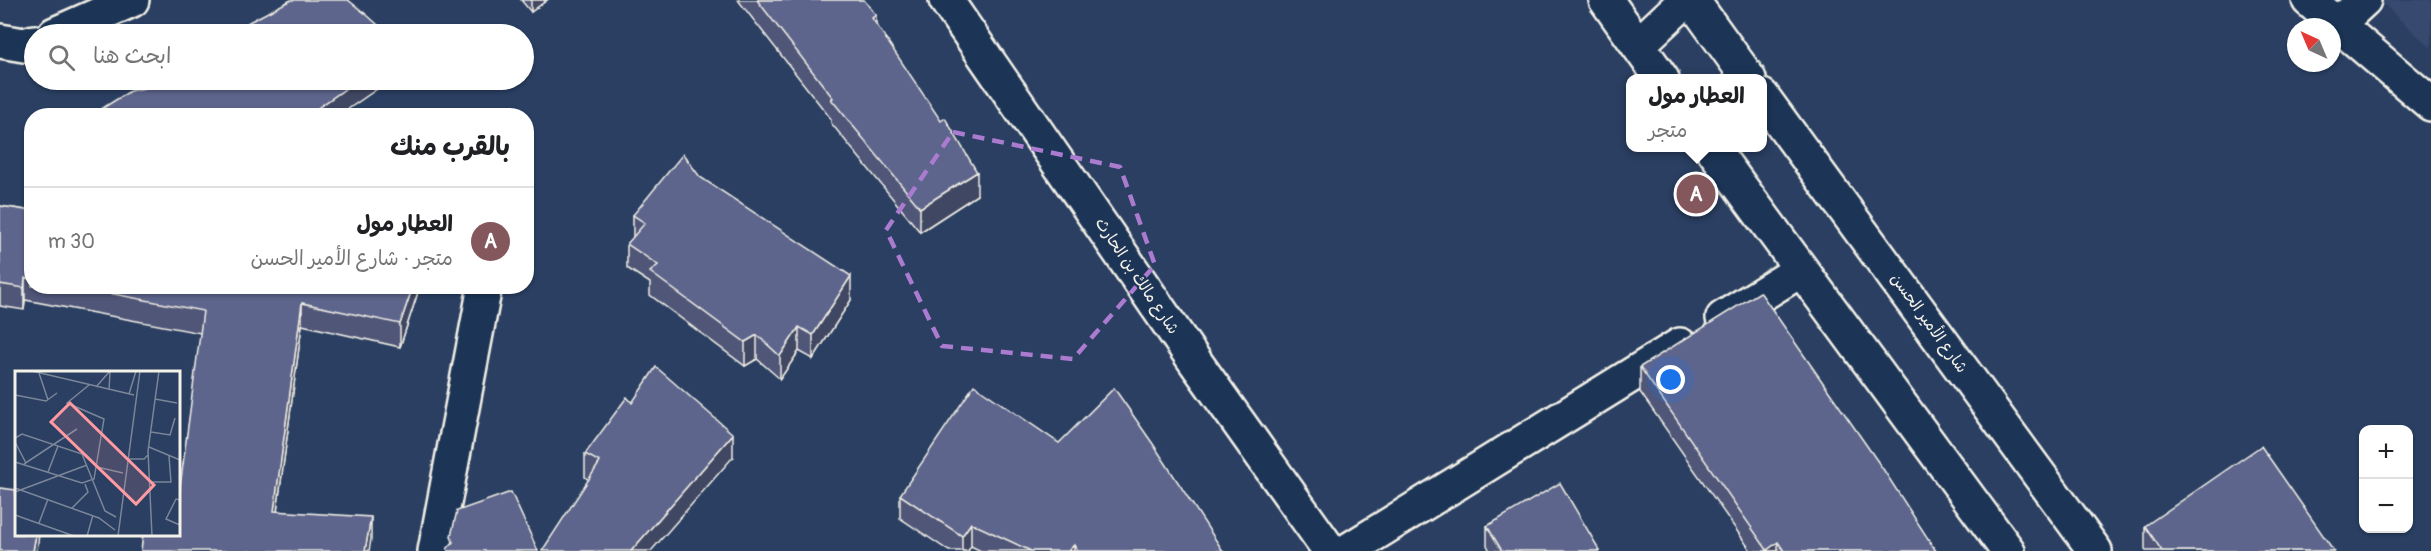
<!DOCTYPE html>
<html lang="ar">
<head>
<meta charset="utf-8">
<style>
	:root { --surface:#fff; --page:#f2f2f2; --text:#202124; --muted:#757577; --line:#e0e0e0; --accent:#84575d }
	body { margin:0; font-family:Pangolin,"Playpen Sans Arabic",sans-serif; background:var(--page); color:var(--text); direction:rtl }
	.controls { position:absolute; right:18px; bottom:18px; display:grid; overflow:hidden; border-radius:12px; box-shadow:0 2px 4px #0004 }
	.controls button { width:54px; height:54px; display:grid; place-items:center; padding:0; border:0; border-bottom:2px solid var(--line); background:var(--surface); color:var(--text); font:30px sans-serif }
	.compass { position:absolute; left:2287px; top:18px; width:54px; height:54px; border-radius:50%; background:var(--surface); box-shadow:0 2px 4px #0004; rotate:316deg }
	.you { position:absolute; left:1671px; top:380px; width:21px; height:21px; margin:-15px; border:4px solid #fff; border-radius:50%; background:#1a73e8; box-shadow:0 0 0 9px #1a73e833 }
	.badge { display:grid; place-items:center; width:39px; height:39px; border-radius:50%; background:var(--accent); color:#fff; font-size:20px; font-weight:700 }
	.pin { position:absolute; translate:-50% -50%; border:3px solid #fff; box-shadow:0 2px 6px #0006 }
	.popup { position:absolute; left:1626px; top:74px; width:141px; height:78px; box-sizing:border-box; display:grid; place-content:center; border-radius:12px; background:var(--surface); filter:drop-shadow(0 2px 4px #0005); font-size:20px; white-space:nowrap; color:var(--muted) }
	.popup b { font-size:22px; color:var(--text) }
	.popup::after { content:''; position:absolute; left:50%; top:100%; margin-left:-12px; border:12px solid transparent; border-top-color:var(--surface) }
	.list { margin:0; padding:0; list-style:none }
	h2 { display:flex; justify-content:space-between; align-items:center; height:78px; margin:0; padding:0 24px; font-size:26px }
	h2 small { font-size:20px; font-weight:400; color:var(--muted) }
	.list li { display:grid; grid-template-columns:39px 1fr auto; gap:18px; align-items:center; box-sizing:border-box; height:108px; padding:0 24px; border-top:2px solid var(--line) }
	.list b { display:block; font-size:22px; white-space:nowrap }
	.list p { margin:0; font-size:20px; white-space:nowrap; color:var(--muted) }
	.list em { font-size:20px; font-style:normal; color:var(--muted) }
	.icon { flex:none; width:33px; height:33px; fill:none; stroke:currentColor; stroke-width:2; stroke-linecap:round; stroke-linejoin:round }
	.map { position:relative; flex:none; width:2431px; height:551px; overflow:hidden; direction:ltr }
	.search { position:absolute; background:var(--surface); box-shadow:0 2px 4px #0004; left:24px; top:24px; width:510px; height:66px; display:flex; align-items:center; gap:15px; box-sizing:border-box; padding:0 21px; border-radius:33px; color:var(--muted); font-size:22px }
	.panel { position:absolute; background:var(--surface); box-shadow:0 2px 4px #0004; left:24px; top:108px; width:510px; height:186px; border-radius:24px; direction:rtl }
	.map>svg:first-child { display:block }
	.built { fill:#394a6f }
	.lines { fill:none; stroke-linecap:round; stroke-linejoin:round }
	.minor-casing { stroke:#f4f1e8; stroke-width:38 }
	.trunk-casing { stroke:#f4f1e8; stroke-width:38 }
	.minor { stroke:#1d3557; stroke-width:33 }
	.trunk { stroke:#1d3557; stroke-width:33 }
	.wall { fill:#505778; stroke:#f4f1e8; stroke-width:1.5 }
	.shaded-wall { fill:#414762; stroke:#f4f1e8; stroke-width:1.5 }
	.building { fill:#5d658c; stroke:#f4f1e8; stroke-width:1.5 }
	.marked { fill:none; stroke:#ab7bcf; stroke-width:4.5; stroke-dasharray:12 8; stroke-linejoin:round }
	.labels { text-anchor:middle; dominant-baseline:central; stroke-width:4.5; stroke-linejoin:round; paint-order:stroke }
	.street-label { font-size:16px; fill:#f4f1e8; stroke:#1d3557 }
	.inset-road { fill:none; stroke:#7b8698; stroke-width:1.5 }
	.view { fill:#ff9aa2; fill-opacity:0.15; stroke:#ff9aa2; stroke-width:3 }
	.inset-edge { fill:none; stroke:#f4f1e8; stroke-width:3 }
</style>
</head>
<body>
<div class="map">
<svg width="2431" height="551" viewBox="0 0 2431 551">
	<rect width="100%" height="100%" fill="#2a3f62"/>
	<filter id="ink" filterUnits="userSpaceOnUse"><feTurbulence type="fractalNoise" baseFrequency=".0167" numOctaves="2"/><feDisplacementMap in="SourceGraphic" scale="12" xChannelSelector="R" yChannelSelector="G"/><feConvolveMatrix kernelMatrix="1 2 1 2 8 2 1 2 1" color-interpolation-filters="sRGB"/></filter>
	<g filter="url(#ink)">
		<polygon class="built" points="2379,0 2431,0 2431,48"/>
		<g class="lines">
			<defs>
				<g id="minor">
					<polyline points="946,0 1194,360 1330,551"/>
					<polyline points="2309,0 2431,104"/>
					<polyline points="2338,24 2364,0"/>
					<polyline points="55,34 132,0"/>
					<polyline points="0,41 24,45 34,42"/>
					<polyline points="1638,45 1686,0"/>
					<polyline points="1723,318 1801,270"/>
					<polyline points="435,551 485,286"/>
					<polyline points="1347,551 1680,345"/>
				</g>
				<g id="trunk">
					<polyline points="1606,0 1662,79"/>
					<polyline points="1692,0 1749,79"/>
					<polyline points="1762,96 2095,551"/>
					<polyline points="1712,148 2008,551"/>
				</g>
			</defs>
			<use href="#minor" class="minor-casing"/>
			<use href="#trunk" class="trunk-casing"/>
			<use href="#minor" class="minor"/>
			<use href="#trunk" class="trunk"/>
		</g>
		<g class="wall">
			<polygon points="521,0 547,0 531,12"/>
			<polygon points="738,0 864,0 876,25 977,195 920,232 831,123 831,119"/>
			<polygon points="700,177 851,300 813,359 799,351 780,379 757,359 745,366 650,295 650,283 627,268 627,244 633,238 633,215"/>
			<polygon points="0,206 32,211 32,286 420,286 400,347 302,325 277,512 371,539 179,495 201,333 25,300 24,310 0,306"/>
			<polygon points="1640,367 1936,551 1751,551 1640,392"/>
			<polygon points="632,403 733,457 589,480 585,477 585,454"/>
			<polygon points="1059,443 1223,551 981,551 971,546 968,551 949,551 900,518 900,495"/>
			<polygon points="1487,526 1600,551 1490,551 1487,545"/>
			<polygon points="2145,526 2334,551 2146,551 2145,550"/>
		</g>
		<g class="shaded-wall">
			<polygon points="531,0 547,0 531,12"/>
			<polygon points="876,15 876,39 872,18"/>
			<polygon points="358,80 390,80 338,116 306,116"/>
			<polygon points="977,172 977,195 920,232 920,208"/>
			<polygon points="851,276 851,300 813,359 813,335"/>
			<polygon points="25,278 25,300 24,310 24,288"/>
			<polygon points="413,286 420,286 400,347 400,324"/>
			<polygon points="302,303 302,325 274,534 274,511"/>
			<polygon points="799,327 799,351 780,379 780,356"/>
			<polygon points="757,335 757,359 745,366 745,342"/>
			<polygon points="733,434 733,457 651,551 631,551"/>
			<polygon points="371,517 371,539 369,551 365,551"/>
			<polygon points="971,523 971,546 968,551 962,551 962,536"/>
			<polygon points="36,534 39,534 37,551 33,551"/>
			<polygon points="1778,542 1778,551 1767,551 1767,550"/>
			<polygon points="1074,545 1074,551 1068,551"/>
		</g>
		<g class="building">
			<polygon points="291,0 348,0 367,15 388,34 230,34 249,22"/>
			<polygon points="757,0 864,0 876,15 872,18 941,121 945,118 977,172 920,208 831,99 833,98"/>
			<polygon points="163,80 358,80 306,116 90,116 130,91 154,86"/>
			<polygon points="683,154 700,177 851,276 813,335 799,327 780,356 757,335 745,342 650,272 658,265 627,244 645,223 633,215"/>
			<polygon points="0,206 32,211 32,279 25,278 24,288 0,284"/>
			<polygon points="72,286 413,286 400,324 302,303 274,511 371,517 365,551 141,551 143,534 178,534 178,494 179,495 203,311"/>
			<polygon points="1760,292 1883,469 1936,551 1784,551 1778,542 1767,550 1640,367"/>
			<polygon points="656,367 733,434 631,551 542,551 600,462 585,454 627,397 632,403"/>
			<polygon points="974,385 1059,443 1114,388 1153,444 1223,551 1078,551 1074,545 1068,551 1031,551 971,523 962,536 900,495"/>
			<polygon points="2261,446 2334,551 2162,551 2145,526"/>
			<polygon points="1560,483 1600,551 1502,551 1487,526"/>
			<polygon points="0,488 16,490 16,534 36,534 33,551 0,551"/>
			<polygon points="511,492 538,551 448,551 447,549 453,542 451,536 457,511"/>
		</g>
	</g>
	<path class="marked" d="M953,132L1120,167L1155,265L1073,359L942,346L886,230Z"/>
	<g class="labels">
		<g class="street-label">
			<text transform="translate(1137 276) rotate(56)">شارع مالك بن الحارث</text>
			<text transform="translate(1929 323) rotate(54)">شارع الأمير الحسن</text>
		</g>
	</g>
	<g transform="translate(15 371)">
		<rect width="165" height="165" fill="#2a3f62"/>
		<path class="inset-road" d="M17,0L119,24M24,2L33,29M81,16L95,0M94,19L95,1M114,23L121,0M0,24L31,30L42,22M140,28L162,32M136,61L155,64L160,47M0,67L7,63L67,83L90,140L101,146M0,71L11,92M134,76L165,89M111,88H129L133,84M0,91L67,112L79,108L89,48L52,32L74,14M9,93L62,58M82,96L108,102M33,101L43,75M135,111H156L154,85M0,117L84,147L100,159M0,121L72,94M165,129L161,128L151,148L165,154M57,137L73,121L70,113M0,144L59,165M24,152L33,128M72,165L78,144M103,165L125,0M137,165L133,80L144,0"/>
		<path class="view" d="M55,32L139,114L121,133L36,51Z"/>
		<rect width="165" height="165" class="inset-edge"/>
	</g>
</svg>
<div class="controls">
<button>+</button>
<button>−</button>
</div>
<svg class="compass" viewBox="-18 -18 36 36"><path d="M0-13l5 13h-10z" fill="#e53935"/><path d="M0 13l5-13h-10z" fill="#757577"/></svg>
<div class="you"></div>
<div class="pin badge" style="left:1696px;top:194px">A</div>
<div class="popup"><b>العطار مول</b>متجر</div>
<div class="search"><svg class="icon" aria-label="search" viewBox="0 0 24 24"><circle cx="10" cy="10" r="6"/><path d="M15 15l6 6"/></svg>ابحث هنا</div>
<section class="panel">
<h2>بالقرب منك<small></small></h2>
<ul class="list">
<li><span class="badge">A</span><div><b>العطار مول</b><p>متجر · شارع الأمير الحسن</p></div><em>30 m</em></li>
</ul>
</section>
</div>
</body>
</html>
